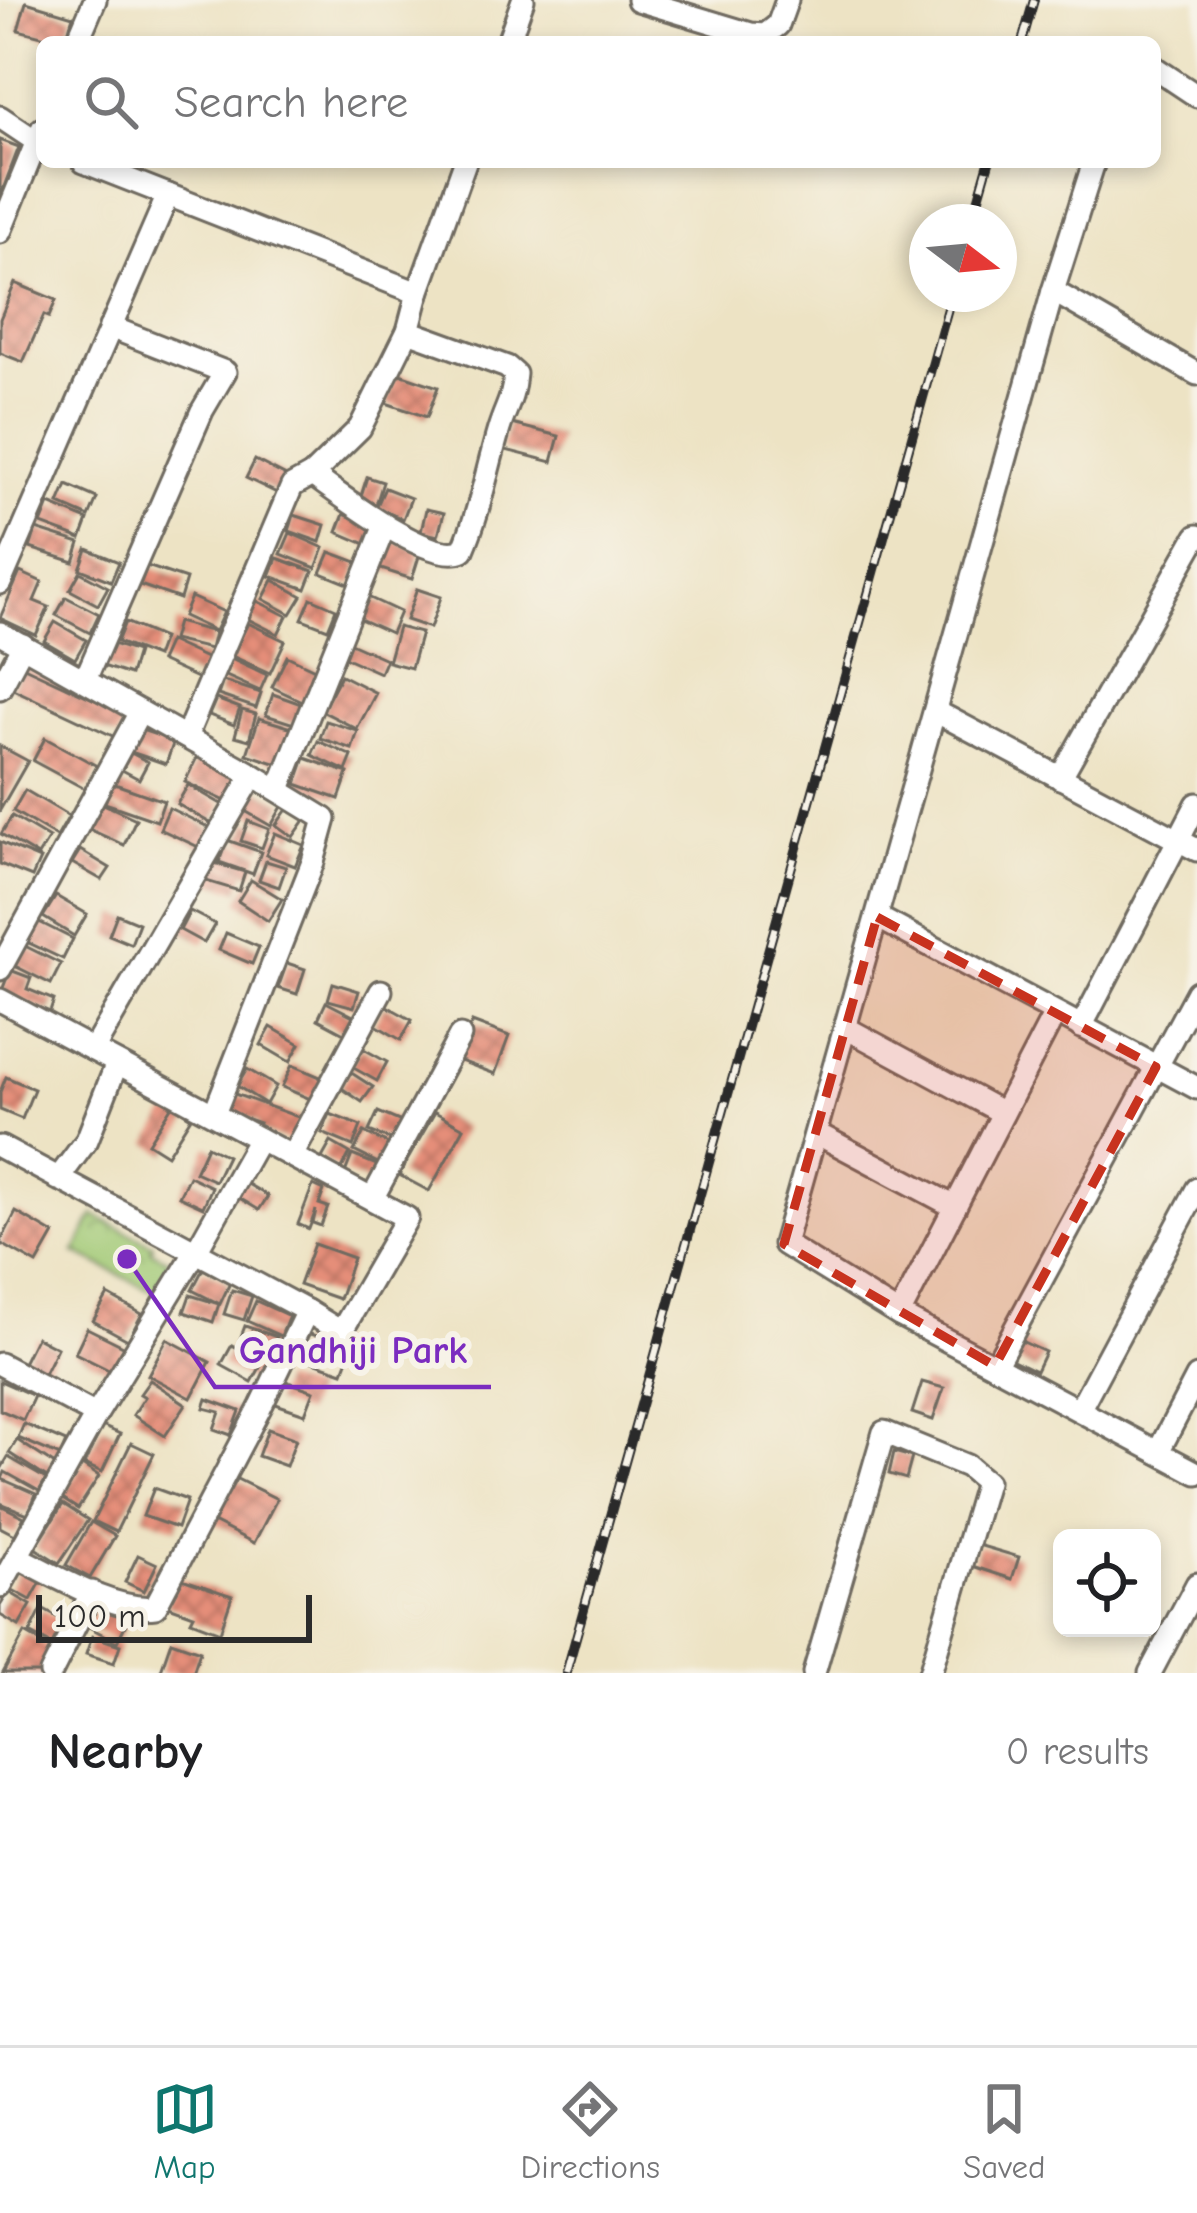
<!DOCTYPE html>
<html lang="en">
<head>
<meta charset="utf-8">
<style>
	:root { --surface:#fff; --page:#f6f6f6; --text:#202124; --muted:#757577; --line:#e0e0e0; --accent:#0f766e }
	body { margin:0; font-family:"Comic Neue",sans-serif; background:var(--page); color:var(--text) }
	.controls { position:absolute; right:36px; bottom:36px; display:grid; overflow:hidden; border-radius:18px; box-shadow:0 6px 18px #0003 }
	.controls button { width:108px; height:108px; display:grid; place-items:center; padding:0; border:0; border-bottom:3px solid var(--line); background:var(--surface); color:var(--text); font:60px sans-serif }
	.compass { position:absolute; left:909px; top:204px; width:108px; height:108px; border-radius:50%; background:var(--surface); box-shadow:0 6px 18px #0003; rotate:106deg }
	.scale { position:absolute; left:36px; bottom:30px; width:276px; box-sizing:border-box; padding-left:12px; border:6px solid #2b2b2b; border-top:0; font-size:33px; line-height:42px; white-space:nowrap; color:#2b2b2b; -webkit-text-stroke:9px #f7f3e8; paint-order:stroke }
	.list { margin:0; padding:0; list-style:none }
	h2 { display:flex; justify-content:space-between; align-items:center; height:156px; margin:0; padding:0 48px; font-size:51px }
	h2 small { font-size:39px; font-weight:400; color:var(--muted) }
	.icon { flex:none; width:66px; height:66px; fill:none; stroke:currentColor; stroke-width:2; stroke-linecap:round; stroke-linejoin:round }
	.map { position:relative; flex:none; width:1197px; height:1673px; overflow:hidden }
	.search { position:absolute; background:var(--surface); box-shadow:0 6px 18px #0003; left:36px; right:36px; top:36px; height:132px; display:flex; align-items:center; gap:30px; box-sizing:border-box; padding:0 42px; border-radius:18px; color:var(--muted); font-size:45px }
	.sheet { height:372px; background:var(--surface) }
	nav { display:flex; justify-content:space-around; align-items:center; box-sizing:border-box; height:168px; border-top:3px solid var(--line); background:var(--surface); font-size:33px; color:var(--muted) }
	nav a { display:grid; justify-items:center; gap:6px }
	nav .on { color:var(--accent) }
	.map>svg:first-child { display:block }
	.park { fill:url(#park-crowns); stroke:#667a50; stroke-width:3 }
	.building { fill:url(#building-cross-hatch) }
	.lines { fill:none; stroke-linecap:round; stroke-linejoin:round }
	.street-casing { stroke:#6f6b61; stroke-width:27 }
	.street { stroke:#fff; stroke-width:21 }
	.rail-casing { stroke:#2b2b2b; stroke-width:10 }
	.rail { stroke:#f7f3e8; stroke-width:6; stroke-dasharray:18; stroke-linecap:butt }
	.marked { fill:#c8321e; fill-opacity:0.2; stroke:#c8321e; stroke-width:9; stroke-dasharray:24 15; stroke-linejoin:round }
	.leader { fill:none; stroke:#7b2cbf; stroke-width:4.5 }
	.callout-dot { fill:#7b2cbf; stroke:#f7f3e8; stroke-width:4.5 }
	.callout-label { font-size:39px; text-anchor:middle; font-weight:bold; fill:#7b2cbf; stroke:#f7f3e8; stroke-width:12; stroke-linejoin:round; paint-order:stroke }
</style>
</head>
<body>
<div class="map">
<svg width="1197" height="1673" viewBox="0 0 1197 1673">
	<defs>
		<pattern id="park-crowns" width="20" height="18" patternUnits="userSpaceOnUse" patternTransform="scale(3)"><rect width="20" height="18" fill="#a1c975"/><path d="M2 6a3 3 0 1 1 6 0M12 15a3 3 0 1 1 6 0" fill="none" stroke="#83a360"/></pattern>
		<pattern id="building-cross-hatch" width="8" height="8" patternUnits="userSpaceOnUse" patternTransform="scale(3)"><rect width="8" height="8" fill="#e58e79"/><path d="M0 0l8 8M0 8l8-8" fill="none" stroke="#ba7463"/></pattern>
	</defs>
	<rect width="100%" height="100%" fill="#f7f3e8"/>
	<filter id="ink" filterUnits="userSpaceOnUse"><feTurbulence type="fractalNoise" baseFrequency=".00833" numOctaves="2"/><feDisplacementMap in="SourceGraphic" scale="24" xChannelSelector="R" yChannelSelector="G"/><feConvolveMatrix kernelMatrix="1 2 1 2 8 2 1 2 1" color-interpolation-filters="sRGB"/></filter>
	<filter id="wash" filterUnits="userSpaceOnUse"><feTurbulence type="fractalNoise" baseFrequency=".004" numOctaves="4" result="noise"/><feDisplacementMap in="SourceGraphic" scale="48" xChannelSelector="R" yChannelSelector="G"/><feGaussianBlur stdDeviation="2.7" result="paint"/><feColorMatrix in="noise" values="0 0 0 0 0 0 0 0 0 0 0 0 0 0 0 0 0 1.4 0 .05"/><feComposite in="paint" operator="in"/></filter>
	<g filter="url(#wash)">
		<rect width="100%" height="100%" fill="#ede3c4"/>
		<polygon class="park" points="94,1215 153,1245 151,1251 178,1265 163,1296 75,1253"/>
		<g id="blocks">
			<g class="building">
				<polygon points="26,2 73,16 65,42 18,30"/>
				<polygon points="0,140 19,147 0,197"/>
				<polygon points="15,283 56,300 49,317 44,315 23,362 0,353 0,319"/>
				<polygon points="397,373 438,387 427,417 386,403"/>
				<polygon points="508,423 559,436 552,462 502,449"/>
				<polygon points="255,460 286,476 277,493 246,478"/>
				<polygon points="367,477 383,482 375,508 359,502"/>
				<polygon points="67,485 97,498 89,517 59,504"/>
				<polygon points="385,488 411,498 403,519 376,508"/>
				<polygon points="49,504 88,520 81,539 41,524"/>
				<polygon points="426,509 444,513 438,536 421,532"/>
				<polygon points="344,514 378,528 370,546 337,532"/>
				<polygon points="294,515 325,525 320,542 289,531"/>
				<polygon points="36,529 80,543 74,562 30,548"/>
				<polygon points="290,533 324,548 316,568 281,554"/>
				<polygon points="388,539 421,550 412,579 378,568"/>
				<polygon points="87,549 119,562 111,581 80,569"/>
				<polygon points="330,552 360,563 351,585 321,573"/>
				<polygon points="277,558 313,571 306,589 270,576"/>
				<polygon points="147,566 186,579 180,599 140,585"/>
				<polygon points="20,572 42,582 34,601 49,607 36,635 0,618"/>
				<polygon points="80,572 108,587 98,605 70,590"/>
				<polygon points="273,580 302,596 291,614 263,599"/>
				<polygon points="417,589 441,597 430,628 406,620"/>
				<polygon points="66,597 99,614 90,633 56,615"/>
				<polygon points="191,597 224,612 215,631 183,616"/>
				<polygon points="368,597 400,612 391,633 358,618"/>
				<polygon points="311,598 336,609 328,629 302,619"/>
				<polygon points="257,601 287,616 278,634 248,619"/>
				<polygon points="55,622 86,640 75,659 44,641"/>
				<polygon points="125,622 163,638 156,657 117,642"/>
				<polygon points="177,622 214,632 210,649 172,640"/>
				<polygon points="248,623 285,641 270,673 232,656"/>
				<polygon points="398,627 421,633 411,668 388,662"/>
				<polygon points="169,641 208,659 199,679 160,661"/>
				<polygon points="348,642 386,659 380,673 342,656"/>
				<polygon points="110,643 137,652 130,675 103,666"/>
				<polygon points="287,656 321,672 306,703 272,687"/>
				<polygon points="231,658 267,675 260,691 224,675"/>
				<polygon points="22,666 127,715 117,738 11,688"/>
				<polygon points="341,675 376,693 357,729 322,711"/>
				<polygon points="223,681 261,693 256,708 218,695"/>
				<polygon points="273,694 307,706 300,726 266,715"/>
				<polygon points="216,699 240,708 234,725 209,715"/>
				<polygon points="242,710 256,714 249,740 235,736"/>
				<polygon points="259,718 299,730 287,767 247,754"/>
				<polygon points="326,721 358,731 352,749 320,738"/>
				<polygon points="139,729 174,741 166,764 131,752"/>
				<polygon points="45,738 99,767 87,790 33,761"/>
				<polygon points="318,741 352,756 346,771 312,755"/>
				<polygon points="0,746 28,761 0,810"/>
				<polygon points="131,753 148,762 139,779 122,770"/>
				<polygon points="197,757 243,778 232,804 185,782"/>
				<polygon points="305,758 348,773 339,799 296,784"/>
				<polygon points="112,783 164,801 157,821 105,803"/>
				<polygon points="188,785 223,805 212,824 177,804"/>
				<polygon points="258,789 284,803 271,826 245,811"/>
				<polygon points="25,790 69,816 57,837 13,811"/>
				<polygon points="101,803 136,819 124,845 89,829"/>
				<polygon points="169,808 212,829 203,849 160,829"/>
				<polygon points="288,808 305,820 293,837 276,825"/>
				<polygon points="12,816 49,838 38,856 1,834"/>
				<polygon points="248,821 269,829 262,848 241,841"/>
				<polygon points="275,833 304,845 295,866 266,855"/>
				<polygon points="227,840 261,852 253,874 219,862"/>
				<polygon points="0,842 40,859 32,877 0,864"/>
				<polygon points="80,850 110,868 102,880 72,863"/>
				<polygon points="266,861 286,867 279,887 259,880"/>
				<polygon points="211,862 245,872 239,891 206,881"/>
				<polygon points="251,880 282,899 268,921 238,901"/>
				<polygon points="56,896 87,914 74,936 43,917"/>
				<polygon points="190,911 215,924 204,943 180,930"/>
				<polygon points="117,914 139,923 131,944 109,935"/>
				<polygon points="37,921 73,939 63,959 27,942"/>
				<polygon points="226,933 259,947 252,964 219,950"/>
				<polygon points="25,946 61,964 51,984 15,966"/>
				<polygon points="287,963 305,969 297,994 278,988"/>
				<polygon points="10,970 31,978 27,989 54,1000 50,1012 1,993"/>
				<polygon points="333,983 359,991 354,1007 328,1000"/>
				<polygon points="326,1002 353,1016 344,1033 318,1019"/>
				<polygon points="385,1005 412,1020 401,1040 374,1024"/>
				<polygon points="472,1022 509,1036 495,1074 458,1060"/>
				<polygon points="271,1027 300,1044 290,1062 261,1045"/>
				<polygon points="360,1047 387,1062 377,1081 350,1066"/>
				<polygon points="292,1065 325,1079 315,1101 282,1087"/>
				<polygon points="247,1069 276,1086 266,1104 237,1086"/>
				<polygon points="350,1072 373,1087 362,1102 340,1087"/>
				<polygon points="6,1077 34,1089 22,1119 0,1110 0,1092"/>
				<polygon points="232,1093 301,1118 293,1143 256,1130 259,1123 225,1111"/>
				<polygon points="172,1105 191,1117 167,1155 148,1143"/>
				<polygon points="378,1112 404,1123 396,1142 369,1131"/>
				<polygon points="435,1112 464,1128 429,1191 399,1175"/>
				<polygon points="330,1114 361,1126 353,1146 322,1133"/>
				<polygon points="364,1132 392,1146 382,1165 354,1151"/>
				<polygon points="331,1142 350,1153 341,1170 322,1158"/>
				<polygon points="207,1146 227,1156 215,1181 195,1172"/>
				<polygon points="352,1155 377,1165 370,1184 345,1173"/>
				<polygon points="189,1176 212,1187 203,1207 179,1196"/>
				<polygon points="239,1179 268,1196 259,1210 231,1193"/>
				<polygon points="313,1185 324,1190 319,1204 328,1207 321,1226 313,1223 316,1210 309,1229 298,1224"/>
				<polygon points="16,1212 54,1234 37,1264 0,1243"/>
				<polygon points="314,1244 353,1258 339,1299 299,1285"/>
				<polygon points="203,1269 230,1283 220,1304 192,1290"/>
				<polygon points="232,1290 252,1296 244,1320 224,1314"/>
				<polygon points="108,1295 142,1314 128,1340 93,1321"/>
				<polygon points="190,1295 219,1304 213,1322 184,1312"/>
				<polygon points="256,1301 289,1316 281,1336 247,1321"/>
				<polygon points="245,1326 277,1337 269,1358 237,1347"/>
				<polygon points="87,1328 125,1347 113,1372 75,1353"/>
				<polygon points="304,1332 352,1348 343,1372 296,1356"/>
				<polygon points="36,1337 57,1348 44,1374 23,1363"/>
				<polygon points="167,1339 210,1362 191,1398 148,1375"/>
				<polygon points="1019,1340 1045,1352 1036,1371 1011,1359"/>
				<polygon points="232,1345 263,1362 252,1382 221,1365"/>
				<polygon points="150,1380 186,1404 165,1436 133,1415 145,1397 140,1394"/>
				<polygon points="282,1380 314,1391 305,1414 273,1403"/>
				<polygon points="0,1381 34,1396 23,1420 0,1410"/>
				<polygon points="922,1382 944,1388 933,1420 912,1413"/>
				<polygon points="207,1399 240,1411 231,1435 214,1429 220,1412 204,1408"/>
				<polygon points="24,1424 66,1442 60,1456 18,1438"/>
				<polygon points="102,1426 120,1434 102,1472 84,1464"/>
				<polygon points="268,1429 296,1439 286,1466 258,1456"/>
				<polygon points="17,1440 55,1465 47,1478 9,1453"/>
				<polygon points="131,1443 154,1454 116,1532 93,1521"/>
				<polygon points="894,1452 912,1457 906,1479 889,1474"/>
				<polygon points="8,1457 46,1479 39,1491 5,1472 2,1479 36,1494 28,1514 0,1503 0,1471"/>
				<polygon points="82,1465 99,1476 78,1509 61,1498"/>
				<polygon points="233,1477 277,1499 254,1543 211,1521"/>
				<polygon points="154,1488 187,1500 177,1528 143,1516"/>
				<polygon points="63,1504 88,1520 59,1563 35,1548"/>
				<polygon points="0,1505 24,1517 15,1535 0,1527"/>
				<polygon points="91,1522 115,1536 90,1578 66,1565"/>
				<polygon points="978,1545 1019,1557 1012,1579 972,1566"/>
				<polygon points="138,1555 157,1564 144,1591 125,1582"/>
				<polygon points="20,1567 42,1580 31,1600 9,1588"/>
				<polygon points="176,1577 232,1596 220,1632 191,1621 194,1615 166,1605"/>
				<polygon points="9,1592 31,1605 19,1626 0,1615 0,1606"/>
				<polygon points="98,1605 128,1620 117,1642 87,1626"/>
				<polygon points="42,1609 66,1622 54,1646 30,1633"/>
				<polygon points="25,1633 56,1651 43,1673 3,1673"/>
				<polygon points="92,1636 120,1645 114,1663 86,1654"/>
				<polygon points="171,1641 200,1651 193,1673 160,1673"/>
			</g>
		</g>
	</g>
	<g filter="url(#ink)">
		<use href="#blocks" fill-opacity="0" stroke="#6f6b61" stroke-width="3"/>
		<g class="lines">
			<defs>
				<g id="street">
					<polyline points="638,0 751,34 765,35 778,25 787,0"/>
					<polyline points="77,42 95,0"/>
					<polyline points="508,42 523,0"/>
					<polyline points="1155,68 1197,96"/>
					<polyline points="0,117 42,145"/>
					<polyline points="84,162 418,293"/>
					<polyline points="1094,162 1053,291 784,1244 899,1315 1197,1473"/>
					<polyline points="0,232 42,129"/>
					<polyline points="1053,291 1197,374"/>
					<polyline points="312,475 360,428 408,331 418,293 465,162"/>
					<polyline points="0,583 168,195"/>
					<polyline points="0,633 253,775 325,819 313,862 214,1114"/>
					<polyline points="85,680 202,411 225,372 110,327"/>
					<polyline points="0,688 23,645"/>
					<polyline points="935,711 1197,850"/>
					<path d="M186,737L292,486L312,475C341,495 430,566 463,550C480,511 487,469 499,429C506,406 513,400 515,374L507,367L408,331"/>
					<polyline points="1060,778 1197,536"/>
					<polyline points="279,789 385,525"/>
					<polyline points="877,917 1197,1088"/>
					<polyline points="0,969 140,712"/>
					<polyline points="0,1000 407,1218 341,1332 307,1311 0,1147"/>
					<polyline points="1081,1027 1197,804"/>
					<polyline points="846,1028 1003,1113"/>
					<polyline points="93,1050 253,775"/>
					<polyline points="816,1133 955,1207"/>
					<polyline points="292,1156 381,991"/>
					<polyline points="58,1179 87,1140 117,1063"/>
					<polyline points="372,1199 460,1036"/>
					<polyline points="899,1315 1055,1013"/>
					<polyline points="0,1364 96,1415 0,1587"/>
					<polyline points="995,1366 1197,992"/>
					<polyline points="1079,1410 1197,1189"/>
					<polyline points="96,1415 195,1253 259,1139"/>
					<polyline points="1158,1452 1197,1377"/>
					<path d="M17,1557C54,1575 114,1612 155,1607L261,1406L307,1311"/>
					<polyline points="51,1673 92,1592"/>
					<polyline points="814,1673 884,1432 967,1466 986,1482 930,1673"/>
					<polyline points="1150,1673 1197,1584"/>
				</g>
			</defs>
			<use href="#street" class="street-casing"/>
			<use href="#street" class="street"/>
			<defs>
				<g id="rail">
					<polyline points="1022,42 1034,0"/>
					<polyline points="972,222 989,162"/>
					<polyline points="566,1673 952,294"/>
				</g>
			</defs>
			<use href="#rail" class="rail-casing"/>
			<use href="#rail" class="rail"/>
		</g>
	</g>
	<path class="marked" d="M877,917L1156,1067L995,1366L784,1244Z"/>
	<path class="leader" d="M127 1259L215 1387H491"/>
	<circle class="callout-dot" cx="127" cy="1259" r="12"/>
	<g class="callout-label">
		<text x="353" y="1363">Gandhiji Park</text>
	</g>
</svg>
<div class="controls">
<button><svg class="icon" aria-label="locate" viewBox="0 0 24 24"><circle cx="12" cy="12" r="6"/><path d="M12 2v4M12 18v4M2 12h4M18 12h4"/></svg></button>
</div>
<svg class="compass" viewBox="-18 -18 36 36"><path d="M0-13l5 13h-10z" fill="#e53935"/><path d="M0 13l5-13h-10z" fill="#757577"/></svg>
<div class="scale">100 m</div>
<div class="search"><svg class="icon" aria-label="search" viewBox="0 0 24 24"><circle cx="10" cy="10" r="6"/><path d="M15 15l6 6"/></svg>Search here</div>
</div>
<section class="sheet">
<h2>Nearby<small>0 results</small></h2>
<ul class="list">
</ul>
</section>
<nav>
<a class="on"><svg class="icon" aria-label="map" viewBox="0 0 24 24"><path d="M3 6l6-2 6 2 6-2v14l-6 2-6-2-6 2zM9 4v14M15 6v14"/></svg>Map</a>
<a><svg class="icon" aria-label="directions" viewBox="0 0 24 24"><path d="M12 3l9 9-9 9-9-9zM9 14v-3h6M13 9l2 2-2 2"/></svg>Directions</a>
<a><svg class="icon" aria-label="saved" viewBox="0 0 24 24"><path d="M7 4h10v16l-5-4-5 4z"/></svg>Saved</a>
</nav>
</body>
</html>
